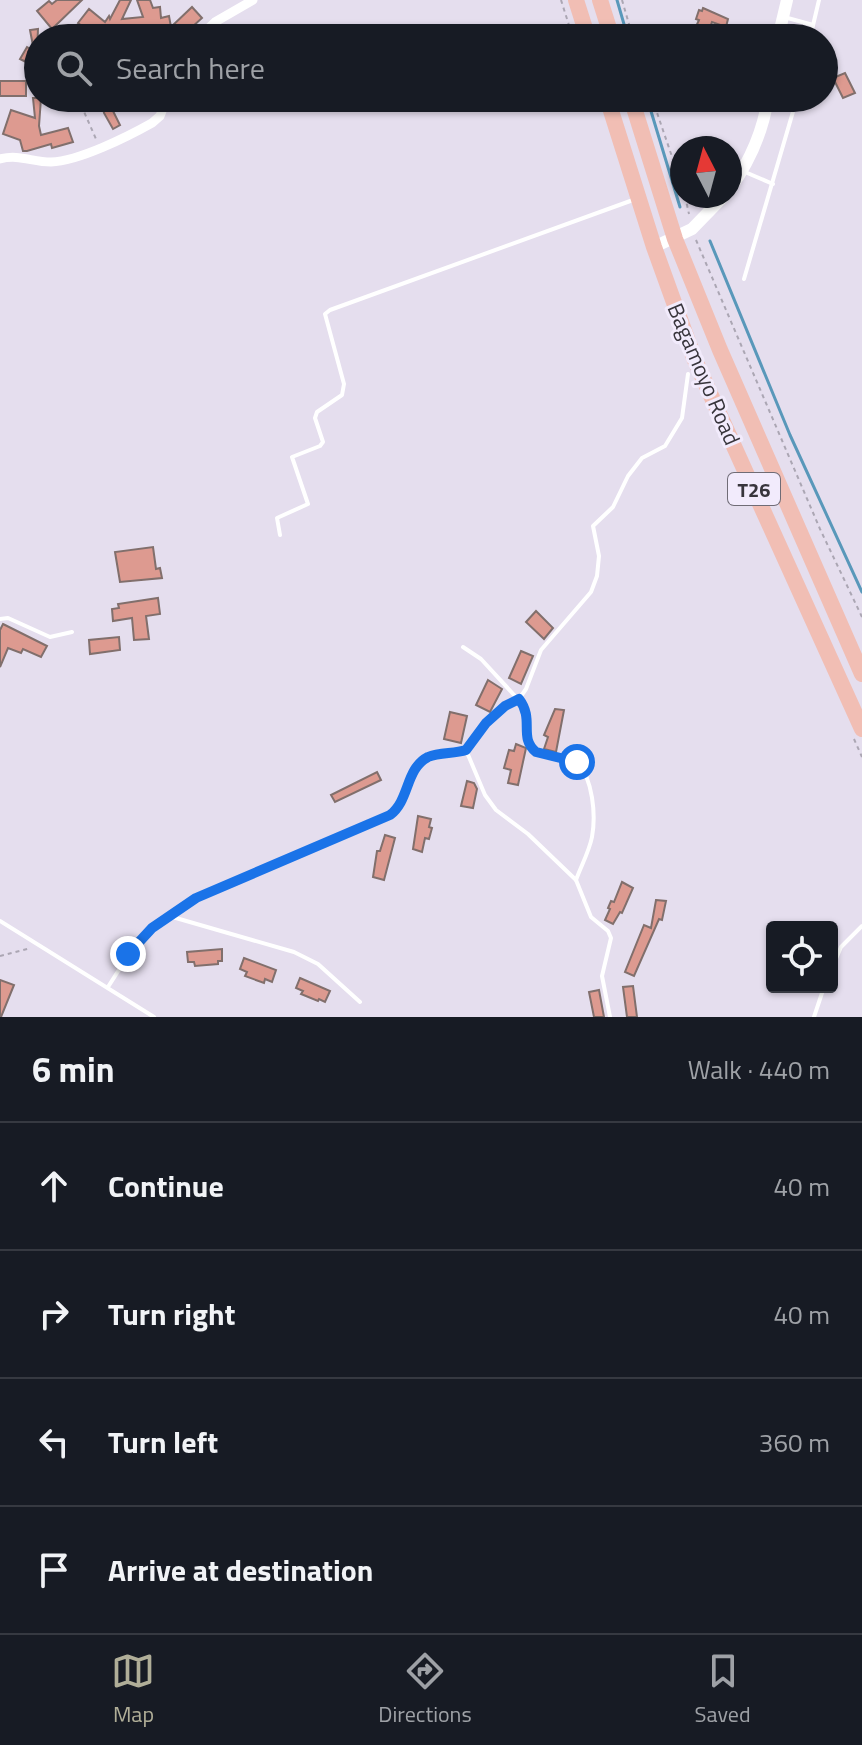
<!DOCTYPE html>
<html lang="en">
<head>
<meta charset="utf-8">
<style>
	:root { --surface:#171b24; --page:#242831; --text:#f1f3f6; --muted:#9ea1a6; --line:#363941; --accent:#b0ae98 }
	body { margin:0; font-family:"Titillium Web",sans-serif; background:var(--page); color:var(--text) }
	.controls { position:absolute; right:24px; bottom:24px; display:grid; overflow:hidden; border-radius:8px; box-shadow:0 2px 6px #0004 }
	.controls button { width:72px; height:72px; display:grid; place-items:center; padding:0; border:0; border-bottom:2px solid var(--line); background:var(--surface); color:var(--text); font:40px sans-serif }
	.compass { position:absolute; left:670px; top:136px; width:72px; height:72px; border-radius:50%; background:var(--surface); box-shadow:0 2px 6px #0004; rotate:354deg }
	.stop { position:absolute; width:24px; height:24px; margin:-18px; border:6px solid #1a73e8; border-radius:50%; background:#fff }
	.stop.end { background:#1a73e8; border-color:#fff; box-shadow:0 2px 8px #0008 }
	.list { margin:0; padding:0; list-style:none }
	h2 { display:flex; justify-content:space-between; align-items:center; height:104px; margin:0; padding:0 32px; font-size:34px }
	h2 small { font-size:26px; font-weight:400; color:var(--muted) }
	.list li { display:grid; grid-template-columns:52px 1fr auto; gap:24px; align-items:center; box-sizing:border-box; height:128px; padding:0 32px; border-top:2px solid var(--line) }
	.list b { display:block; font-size:30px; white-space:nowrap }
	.list em { font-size:26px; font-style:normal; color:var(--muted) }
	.icon { flex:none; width:44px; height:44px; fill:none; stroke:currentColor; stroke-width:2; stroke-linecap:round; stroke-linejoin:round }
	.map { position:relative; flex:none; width:862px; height:1017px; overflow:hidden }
	.search { position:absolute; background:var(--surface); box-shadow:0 2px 6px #0004; left:24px; right:24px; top:24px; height:88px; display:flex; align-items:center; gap:20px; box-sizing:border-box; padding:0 28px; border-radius:44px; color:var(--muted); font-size:30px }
	.sheet { height:616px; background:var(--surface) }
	nav { display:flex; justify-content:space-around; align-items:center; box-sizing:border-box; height:112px; border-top:2px solid var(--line); background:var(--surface); font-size:22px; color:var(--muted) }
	nav a { display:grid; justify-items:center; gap:4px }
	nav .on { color:var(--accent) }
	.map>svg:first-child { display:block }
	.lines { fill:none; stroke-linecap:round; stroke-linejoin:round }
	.stream { stroke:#5998ba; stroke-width:3 }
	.building { fill:#dd9a90; stroke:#816f6c; stroke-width:2 }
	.path { stroke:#aba6b3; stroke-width:2; stroke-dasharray:4 4; stroke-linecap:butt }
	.lane { stroke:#fff; stroke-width:4 }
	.street { stroke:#fff; stroke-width:9 }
	.secondary { stroke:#fff; stroke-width:12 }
	.highway { stroke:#f1beb4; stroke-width:16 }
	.route { stroke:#1a73e8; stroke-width:10 }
	.labels { text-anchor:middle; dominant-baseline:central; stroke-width:6; stroke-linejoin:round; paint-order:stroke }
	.shield { fill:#f2ebfc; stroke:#706c76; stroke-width:2 }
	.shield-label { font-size:20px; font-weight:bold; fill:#38353c }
	.street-label { font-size:22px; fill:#38353c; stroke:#f2ebfc }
</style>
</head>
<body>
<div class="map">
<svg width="862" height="1017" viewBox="0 0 862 1017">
	<rect width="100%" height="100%" fill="#e5deee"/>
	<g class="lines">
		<g class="stream">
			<polyline points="617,0 628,38"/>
			<polyline points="647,98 680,207"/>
			<polyline points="710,241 790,435 862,592"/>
		</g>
	</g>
	<g class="building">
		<polygon points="57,0 82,0 52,29 37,11 49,1 52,4"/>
		<polygon points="120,0 131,0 122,19 143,17 137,0 150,0 153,8 160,7 161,18 169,16 171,27 192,7 202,18 180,38 71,38 71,31 87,30 78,23 89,9 105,22 109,16 110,19"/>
		<polygon points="703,8 728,19 726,27 712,22 707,36 694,31 699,20 696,19 699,10 702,11"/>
		<polygon points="38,29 37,53 38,68 20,59 27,47 34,51 30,30"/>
		<polygon points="845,73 855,93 843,98 833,78"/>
		<rect x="0" y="81" width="26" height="15"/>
		<polygon points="33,98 41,98 39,126 41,135 68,128 73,142 52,148 51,144 27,151 23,151 20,140 3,134 11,110 35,118"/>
		<polygon points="101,98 122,98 124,107 112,109 120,125 113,129 104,113"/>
		<polygon points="153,547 156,569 160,568 162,578 120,582 115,552"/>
		<polygon points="158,598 160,614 146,616 149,639 134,640 132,618 113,621 112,609 119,608 118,604"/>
		<polygon points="536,611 553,628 544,639 526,622"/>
		<polygon points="3,624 47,646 41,657 23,649 21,653 8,648 0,667 0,630"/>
		<polygon points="119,637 120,650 90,654 89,640"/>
		<polygon points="521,651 533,656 521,684 509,678"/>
		<polygon points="488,680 502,689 490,712 476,705"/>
		<polygon points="555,709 564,710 556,752 544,749 548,737 544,735"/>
		<polygon points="450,712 467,716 461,743 444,739"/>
		<polygon points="516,744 526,748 518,785 508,783 511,770 504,768 509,750 514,751"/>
		<polygon points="377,772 381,780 335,802 331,795"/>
		<polygon points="467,781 474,783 477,789 473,808 461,806"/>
		<polygon points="418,816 431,819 429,827 432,828 429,839 425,838 422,852 413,849"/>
		<polygon points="385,835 395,838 384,880 373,877 377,851 380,851"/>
		<polygon points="622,882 633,888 622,913 620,912 613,924 605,920 610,909 608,908 611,901 614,902"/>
		<polygon points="656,900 666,901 662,920 659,919 634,976 625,972 644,925 651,928"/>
		<polygon points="222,949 222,961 218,961 218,964 195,966 194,962 188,962 187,952"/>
		<polygon points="244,958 276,970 272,982 265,979 264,983 245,976 247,972 240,969"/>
		<polygon points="300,978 330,991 325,1002 319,999 318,1001 301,994 303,991 296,988"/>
		<polygon points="0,980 14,985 1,1017 0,1017"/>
		<polygon points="633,986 637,1017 627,1017 623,987"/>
		<polygon points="599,990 604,1017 594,1017 589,992"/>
	</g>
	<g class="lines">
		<g class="path">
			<polyline points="561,0 573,38"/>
			<polyline points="622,0 633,38"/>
			<polyline points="78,98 96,139"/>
			<polyline points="652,98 682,186"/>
			<polyline points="685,196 689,214"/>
			<polyline points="696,240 820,529 862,617"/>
			<polyline points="854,739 862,757"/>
			<polyline points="0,956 31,948"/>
		</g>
		<g class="lane">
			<polyline points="784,17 813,25"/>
			<polyline points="810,38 819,0"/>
			<polyline points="745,172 773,184"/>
			<polyline points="744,279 797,98"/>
			<polyline points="280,535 277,518 308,504 292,457 320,446 323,442 315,418 317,412 342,395 344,384 325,314 330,310 633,200"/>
			<polyline points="0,619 8,618 50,637 72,632"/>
			<path d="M463,647L481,659L526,708C529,724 521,741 536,752L577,762C593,779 596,815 592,837C589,852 581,866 576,880"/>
			<polyline points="466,750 485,795 496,810 528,834 576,880 591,917 608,931 611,938 602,976 610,1017"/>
			<polyline points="169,916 294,952 318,964 360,1002"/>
			<polyline points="0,921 154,1017"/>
			<polyline points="832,968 841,947 862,926"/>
			<path d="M108,987C134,944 154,926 196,898L390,815C410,801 405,769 429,757C440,752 454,754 466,750L486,723L505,706L519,699L526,689L541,650L591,592L597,576L599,556L593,526L613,507L628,476L642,458L665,446L682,418L688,374"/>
			<polyline points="814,1017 824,987"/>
		</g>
		<g class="street">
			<polyline points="198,38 215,22 253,0"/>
			<path d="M0,159C19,154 32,162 51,162C79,161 127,137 152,123L160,116L167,98"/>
		</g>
		<g class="secondary">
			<polyline points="778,38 787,0"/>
			<path d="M730,189C750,161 763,132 768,98"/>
			<polyline points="654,247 692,229 724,196"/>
		</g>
		<g class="highway">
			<polyline points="576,0 588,38"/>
			<polyline points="600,0 612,38"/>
			<polyline points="607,98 654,247 694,358 862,729"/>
			<polyline points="631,98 675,239 720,350 862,674"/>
		</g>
	</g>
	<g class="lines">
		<path class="route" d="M128,954L152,928L196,898L390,815C410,800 405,769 428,757C440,752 454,754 466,750L486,723L505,706L519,699C535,720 518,737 536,752L577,762"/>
	</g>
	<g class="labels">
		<rect class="shield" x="728" y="473" width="52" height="32" rx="6"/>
		<g class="shield-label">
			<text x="754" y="489">T26</text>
		</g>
		<g class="street-label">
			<text transform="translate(704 374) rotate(67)">Bagamoyo Road</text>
		</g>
	</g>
</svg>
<div class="controls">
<button><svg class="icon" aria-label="locate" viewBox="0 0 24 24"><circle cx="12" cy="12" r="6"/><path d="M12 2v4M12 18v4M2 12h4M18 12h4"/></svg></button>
</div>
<svg class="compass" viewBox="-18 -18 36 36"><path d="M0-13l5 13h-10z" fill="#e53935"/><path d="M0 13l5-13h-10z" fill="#9ea1a6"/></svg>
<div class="stop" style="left:577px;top:762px"></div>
<div class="stop end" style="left:128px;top:954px"></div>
<div class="search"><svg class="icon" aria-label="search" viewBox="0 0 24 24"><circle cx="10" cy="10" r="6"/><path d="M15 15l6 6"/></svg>Search here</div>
</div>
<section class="sheet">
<h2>6 min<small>Walk · 440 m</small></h2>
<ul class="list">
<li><svg class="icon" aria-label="ahead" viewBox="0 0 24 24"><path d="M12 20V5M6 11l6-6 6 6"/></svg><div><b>Continue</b></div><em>40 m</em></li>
<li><svg class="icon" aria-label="right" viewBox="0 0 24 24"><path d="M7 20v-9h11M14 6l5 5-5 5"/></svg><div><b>Turn right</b></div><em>40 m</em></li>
<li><svg class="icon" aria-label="left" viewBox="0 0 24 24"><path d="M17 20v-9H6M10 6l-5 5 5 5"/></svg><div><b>Turn left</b></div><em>360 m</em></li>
<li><svg class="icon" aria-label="arrive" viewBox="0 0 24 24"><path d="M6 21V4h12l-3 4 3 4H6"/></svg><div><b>Arrive at destination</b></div></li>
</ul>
</section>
<nav>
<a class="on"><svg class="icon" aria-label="map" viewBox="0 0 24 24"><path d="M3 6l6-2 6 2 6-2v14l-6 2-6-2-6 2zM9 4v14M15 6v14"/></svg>Map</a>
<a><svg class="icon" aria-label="directions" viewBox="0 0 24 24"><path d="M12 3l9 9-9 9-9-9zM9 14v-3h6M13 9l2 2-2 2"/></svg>Directions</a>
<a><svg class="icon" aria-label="saved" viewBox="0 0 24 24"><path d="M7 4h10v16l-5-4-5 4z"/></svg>Saved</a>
</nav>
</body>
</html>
